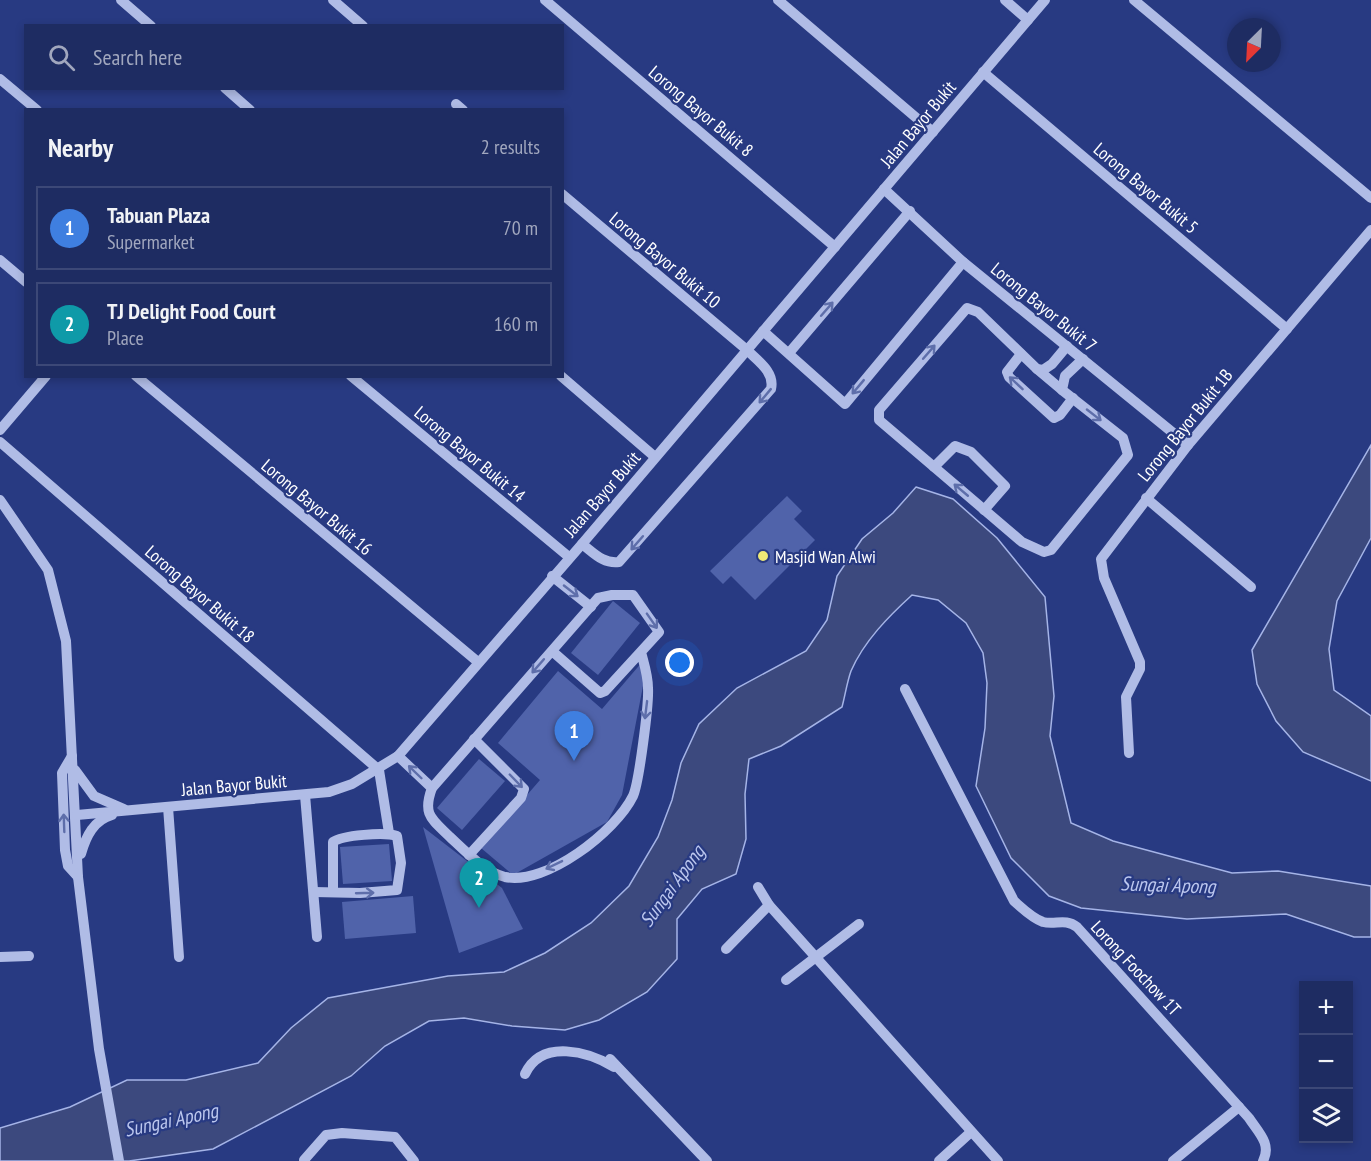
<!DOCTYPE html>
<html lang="en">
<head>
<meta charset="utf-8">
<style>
	:root { --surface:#1e2c62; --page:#2b386b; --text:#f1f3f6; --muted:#a1a7be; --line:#3c4877; --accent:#8abfa5 }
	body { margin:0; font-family:"PT Sans Narrow",sans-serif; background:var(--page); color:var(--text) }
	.controls { position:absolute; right:18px; bottom:18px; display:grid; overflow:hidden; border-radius:0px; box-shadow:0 3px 9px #0003 }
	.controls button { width:54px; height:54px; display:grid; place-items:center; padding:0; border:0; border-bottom:2px solid var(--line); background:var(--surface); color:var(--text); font:30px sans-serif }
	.compass { position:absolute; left:1227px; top:18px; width:54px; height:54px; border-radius:50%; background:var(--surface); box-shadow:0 3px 9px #0003; rotate:204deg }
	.you { position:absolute; left:680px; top:663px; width:21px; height:21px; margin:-15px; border:4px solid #fff; border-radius:50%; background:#1a73e8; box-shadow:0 0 0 9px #1a73e833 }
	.badge { display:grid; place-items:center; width:39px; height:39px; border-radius:50%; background:var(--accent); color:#fff; font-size:20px; font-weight:700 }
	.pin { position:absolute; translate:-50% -50px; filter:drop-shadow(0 2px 3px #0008) }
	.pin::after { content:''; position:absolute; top:32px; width:21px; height:18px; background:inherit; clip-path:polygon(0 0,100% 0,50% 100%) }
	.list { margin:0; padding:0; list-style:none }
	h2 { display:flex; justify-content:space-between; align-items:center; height:78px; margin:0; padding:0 24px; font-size:26px }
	h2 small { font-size:20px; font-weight:400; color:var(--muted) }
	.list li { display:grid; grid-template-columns:39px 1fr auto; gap:18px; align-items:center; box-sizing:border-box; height:84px; margin:0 12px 12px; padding:0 12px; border:2px solid var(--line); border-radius:0px }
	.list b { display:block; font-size:22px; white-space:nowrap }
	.list p { margin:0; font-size:20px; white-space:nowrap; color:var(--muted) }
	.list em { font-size:20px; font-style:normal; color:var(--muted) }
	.icon { flex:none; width:33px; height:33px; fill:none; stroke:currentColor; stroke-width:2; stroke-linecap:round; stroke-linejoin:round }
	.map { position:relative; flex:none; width:1371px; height:1161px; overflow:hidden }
	.search { position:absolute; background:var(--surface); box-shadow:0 3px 9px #0003; left:24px; top:24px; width:540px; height:66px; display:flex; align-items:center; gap:15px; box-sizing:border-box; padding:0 21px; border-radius:0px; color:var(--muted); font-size:22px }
	.panel { position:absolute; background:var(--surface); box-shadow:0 3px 9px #0003; left:24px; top:108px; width:540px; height:270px; border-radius:0px }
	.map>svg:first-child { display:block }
	.water { fill:#3c497e; stroke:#a5b4e7; stroke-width:1.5 }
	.building { fill:#5063aa }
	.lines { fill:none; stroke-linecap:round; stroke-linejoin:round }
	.minor { stroke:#b0bce6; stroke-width:10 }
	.oneway { stroke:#5e6eaa }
	.poi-dot { fill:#eee876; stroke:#283a82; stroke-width:2 }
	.labels { text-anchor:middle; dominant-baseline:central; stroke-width:4.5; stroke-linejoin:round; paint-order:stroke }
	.street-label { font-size:18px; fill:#fff; stroke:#283a82 }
	.poi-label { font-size:18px; fill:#fff; stroke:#283a82; text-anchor:start }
	.water-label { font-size:20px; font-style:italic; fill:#bcc7ee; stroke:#283a82 }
</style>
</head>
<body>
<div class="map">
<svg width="1371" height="1161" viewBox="0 0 1371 1161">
	<rect width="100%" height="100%" fill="#283a82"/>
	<g class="water">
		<polygon points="1371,445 1371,538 1337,601 1329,649 1334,690 1371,716 1371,781 1303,752 1276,721 1257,684 1252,650"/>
		<path d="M916,487L953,499L997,538L1045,597L1054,696L1050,736L1071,823L1113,841L1232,873L1278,871L1371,886V937H1354L1286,914L1187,919L1081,908L1049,896L1011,858L976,786L985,728L987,683L983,653L966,623L938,600L912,595C889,616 864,641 851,671C847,682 845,696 842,707L781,746L749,759L745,794L746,839L736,874L702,889L677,919V959L647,992L599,1020L565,1030L512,1026L464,1018L429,1021L385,1046L351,1076L213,1149L129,1161H0V1128L70,1107L127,1080H186L258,1063L291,1028L328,998L448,976L504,972L545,953L591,923L629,886L658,837L672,800L681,763L699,724L737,688L806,651L827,620L837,576L862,539L893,513Z"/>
	</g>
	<g class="building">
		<polygon points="787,496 802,511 794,519 815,540 755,600 731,576 723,584 710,571"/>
		<polygon points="613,601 640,623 598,675 571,653"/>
		<polygon points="643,661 643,686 622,795 607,822 513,875 481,848 540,780 498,743 558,671 602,709"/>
		<polygon points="479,759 505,781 462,830 437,808"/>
		<polygon points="423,827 502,888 523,929 459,953"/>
		<polygon points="389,844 392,881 343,884 340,847"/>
		<polygon points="413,896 416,933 345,939 342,902"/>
	</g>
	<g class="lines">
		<g class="minor">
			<polyline points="121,0 151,26"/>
			<polyline points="333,0 363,26"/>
			<polyline points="545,0 835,247"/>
			<polyline points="778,0 933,132"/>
			<polyline points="1005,0 1028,20"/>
			<polyline points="1134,0 1371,198"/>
			<polyline points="983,72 1287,329"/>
			<polyline points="0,79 37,110"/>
			<polyline points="225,88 250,110"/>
			<polyline points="456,104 463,110"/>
			<polyline points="884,189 963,262 1188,445"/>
			<path d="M562,194L747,350C758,361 775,372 771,389L619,562C603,564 594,553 582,544"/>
			<polyline points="0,260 26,282"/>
			<polyline points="763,331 845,404 963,262"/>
			<polyline points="1067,346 1052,364 1043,370 1037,369 978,312 967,308 879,410 879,420 1022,542 1044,552 1051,550 1128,455 1123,438 1062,390 1065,376 1083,359"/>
			<polyline points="789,353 910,211"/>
			<polyline points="1021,354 1007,372 1009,377 1054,418 1060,415 1073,398"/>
			<polyline points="1037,369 1062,390"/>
			<polyline points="136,376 478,662"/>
			<polyline points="351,376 569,557"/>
			<polyline points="561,376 655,457"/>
			<polyline points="0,430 46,376"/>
			<polyline points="0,442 379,770 389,833"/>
			<polyline points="934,467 955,446 971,452 1005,486 984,510"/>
			<polyline points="1146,498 1251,587"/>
			<polyline points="0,500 48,570 66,641 78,877 99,1049 119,1161"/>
			<polyline points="552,576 591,607"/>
			<path d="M552,651L600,693L605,691L659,632L633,595H612L598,598L432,788C422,815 432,819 450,837C465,851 485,872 505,877C546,886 616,831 633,796C639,783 649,704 648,688C648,675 644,664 641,652"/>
			<path d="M905,689L1014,901C1023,909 1032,918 1043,922C1056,925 1065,918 1077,927L1249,1118C1258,1132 1272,1144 1263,1161"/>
			<polyline points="1129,753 1126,697 1140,669 1140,662 1104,578 1101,559 1188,445 1371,230"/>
			<polyline points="72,756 62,773 65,850 68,866 78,877"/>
			<polyline points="398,756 432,788"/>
			<polyline points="75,770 94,796 124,809"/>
			<polyline points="305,795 317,937"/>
			<polyline points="168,807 179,957"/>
			<polyline points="77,815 329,792 352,784 398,756 582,544 1045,0"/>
			<path d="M81,854C86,836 94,820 112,815"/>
			<polyline points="469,855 521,798 524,789 474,739"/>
			<polyline points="758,887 769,905 998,1161"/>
			<path d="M314,892L360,893L397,890L401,863L397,836C385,832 342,835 333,842V892"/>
			<polyline points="726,949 769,905"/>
			<polyline points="0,957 29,956"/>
			<polyline points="786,980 859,924"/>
			<polyline points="610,1059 707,1161"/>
			<path d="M525,1074C542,1038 589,1052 614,1067"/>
			<polyline points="304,1160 326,1135 342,1133 395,1137 414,1161"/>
			<polyline points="939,1161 971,1132"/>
			<polyline points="1173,1161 1239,1107"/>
		</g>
	</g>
	<defs><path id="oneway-shaft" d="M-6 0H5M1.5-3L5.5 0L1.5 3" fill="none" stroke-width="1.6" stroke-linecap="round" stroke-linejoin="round" transform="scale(1.5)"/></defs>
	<g class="oneway">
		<use href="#oneway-shaft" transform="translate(827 309) rotate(-49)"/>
		<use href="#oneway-shaft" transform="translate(929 352) rotate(-49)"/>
		<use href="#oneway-shaft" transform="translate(1016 383) rotate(-137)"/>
		<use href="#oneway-shaft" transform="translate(858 387) rotate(130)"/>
		<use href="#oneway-shaft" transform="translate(765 396) rotate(130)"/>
		<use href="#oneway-shaft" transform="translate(1094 415) rotate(38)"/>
		<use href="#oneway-shaft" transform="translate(961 490) rotate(-140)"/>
		<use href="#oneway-shaft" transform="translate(637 543) rotate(131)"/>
		<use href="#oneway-shaft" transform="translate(571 591) rotate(38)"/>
		<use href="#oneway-shaft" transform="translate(652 621) rotate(55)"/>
		<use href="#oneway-shaft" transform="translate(538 666) rotate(131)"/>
		<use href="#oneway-shaft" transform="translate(646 710) rotate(97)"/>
		<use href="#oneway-shaft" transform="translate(415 772) rotate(-136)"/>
		<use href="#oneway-shaft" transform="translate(516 781) rotate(46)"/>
		<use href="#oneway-shaft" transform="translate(64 823) rotate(-92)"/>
		<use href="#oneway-shaft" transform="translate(554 865) rotate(154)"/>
		<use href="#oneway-shaft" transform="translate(365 893) rotate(-2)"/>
	</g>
	<circle class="poi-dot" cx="763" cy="556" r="6"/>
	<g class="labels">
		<g class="street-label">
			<text transform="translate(701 111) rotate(40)">Lorong Bayor Bukit 8</text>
			<text transform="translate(918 124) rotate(-50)">Jalan Bayor Bukit</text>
			<text transform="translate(1146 188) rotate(40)">Lorong Bayor Bukit 5</text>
			<text transform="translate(665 260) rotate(40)">Lorong Bayor Bukit 10</text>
			<text transform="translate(1044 307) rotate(39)">Lorong Bayor Bukit 7</text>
			<text transform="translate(1185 425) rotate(-51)">Lorong Bayor Bukit 1B</text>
			<text transform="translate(470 454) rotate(40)">Lorong Bayor Bukit 14</text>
			<text transform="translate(602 494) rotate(-49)">Jalan Bayor Bukit</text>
			<text transform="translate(317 507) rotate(40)">Lorong Bayor Bukit 16</text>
			<text transform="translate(200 594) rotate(41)">Lorong Bayor Bukit 18</text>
			<text transform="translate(234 785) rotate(-5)">Jalan Bayor Bukit</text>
			<text transform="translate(1136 968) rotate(47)">Lorong Foochow 1T</text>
		</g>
		<g class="poi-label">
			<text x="775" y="556">Masjid Wan Alwi</text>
		</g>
		<g class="water-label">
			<text transform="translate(1168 885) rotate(2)">Sungai Apong</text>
			<text transform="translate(672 886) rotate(-54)">Sungai Apong</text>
			<text transform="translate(171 1120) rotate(-12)">Sungai Apong</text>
		</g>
	</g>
</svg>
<div class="controls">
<button>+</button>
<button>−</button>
<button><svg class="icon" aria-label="layers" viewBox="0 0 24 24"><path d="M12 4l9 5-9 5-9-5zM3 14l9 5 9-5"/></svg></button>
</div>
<svg class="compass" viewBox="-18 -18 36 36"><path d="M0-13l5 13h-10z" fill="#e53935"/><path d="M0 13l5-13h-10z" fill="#a1a7be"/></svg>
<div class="you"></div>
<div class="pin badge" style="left:574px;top:761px;background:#3f7fe0">1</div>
<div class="pin badge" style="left:479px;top:908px;background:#0f9aa8">2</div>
<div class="search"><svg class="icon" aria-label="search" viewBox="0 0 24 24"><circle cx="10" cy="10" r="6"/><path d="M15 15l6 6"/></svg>Search here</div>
<section class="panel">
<h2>Nearby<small>2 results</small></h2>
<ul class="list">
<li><span class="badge" style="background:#3f7fe0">1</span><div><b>Tabuan Plaza</b><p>Supermarket</p></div><em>70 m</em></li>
<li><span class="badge" style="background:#0f9aa8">2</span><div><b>TJ Delight Food Court</b><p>Place</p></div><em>160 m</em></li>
</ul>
</section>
</div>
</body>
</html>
